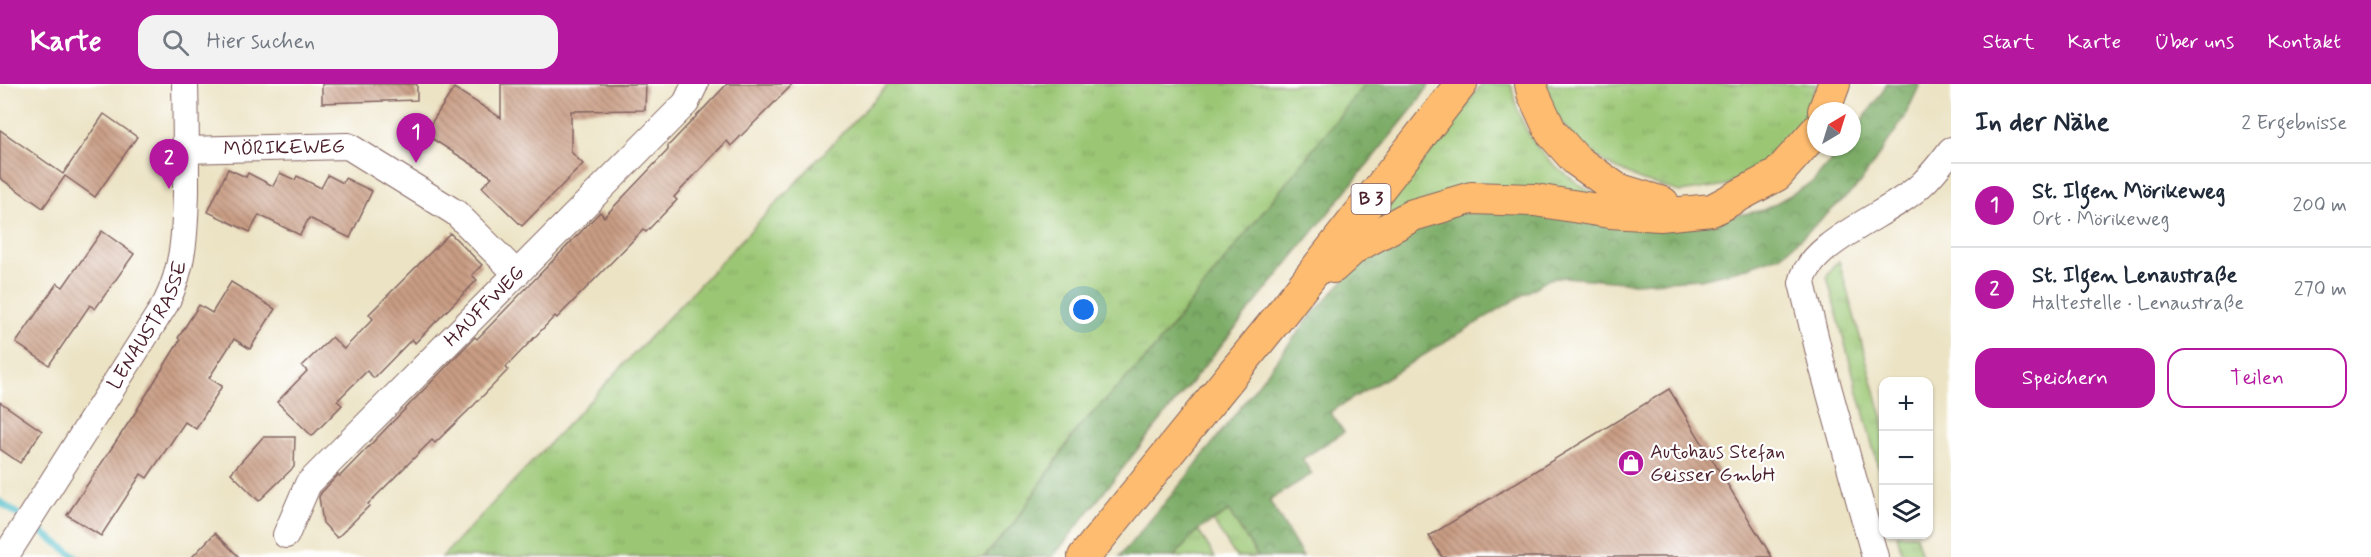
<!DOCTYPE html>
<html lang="de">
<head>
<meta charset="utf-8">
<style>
	:root { --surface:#fff; --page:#f2f2f3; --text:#1f2937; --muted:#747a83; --line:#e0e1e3; --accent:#b5179e }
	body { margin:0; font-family:Mynerve,sans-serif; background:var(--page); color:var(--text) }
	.controls { position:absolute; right:18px; bottom:18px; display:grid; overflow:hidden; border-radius:12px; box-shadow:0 2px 4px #0004 }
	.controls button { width:54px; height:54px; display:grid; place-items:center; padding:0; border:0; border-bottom:2px solid var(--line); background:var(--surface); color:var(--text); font:30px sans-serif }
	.compass { position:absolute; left:1807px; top:18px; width:54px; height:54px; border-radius:50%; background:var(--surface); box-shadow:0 2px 4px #0004; rotate:38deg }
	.you { position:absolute; left:1084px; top:226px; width:21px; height:21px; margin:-15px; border:4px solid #fff; border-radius:50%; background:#1a73e8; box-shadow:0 0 0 9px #1a73e833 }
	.badge { display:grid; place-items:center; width:39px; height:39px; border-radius:50%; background:var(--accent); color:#fff; font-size:20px; font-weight:700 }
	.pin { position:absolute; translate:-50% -50px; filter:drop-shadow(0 2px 3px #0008) }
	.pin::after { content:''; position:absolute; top:32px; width:21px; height:18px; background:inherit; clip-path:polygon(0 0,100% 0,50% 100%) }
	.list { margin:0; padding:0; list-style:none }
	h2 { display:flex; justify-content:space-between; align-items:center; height:78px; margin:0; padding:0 24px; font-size:26px }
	h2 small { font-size:20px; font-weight:400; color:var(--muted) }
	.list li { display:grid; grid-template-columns:39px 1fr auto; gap:18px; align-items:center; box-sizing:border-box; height:84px; padding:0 24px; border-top:2px solid var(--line) }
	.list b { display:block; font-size:22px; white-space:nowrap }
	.list p { margin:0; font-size:20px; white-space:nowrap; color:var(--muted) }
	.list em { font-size:20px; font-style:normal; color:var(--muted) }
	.actions { display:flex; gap:12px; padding:18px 24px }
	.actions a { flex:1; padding:14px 0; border:2px solid var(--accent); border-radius:18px; text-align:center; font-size:21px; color:var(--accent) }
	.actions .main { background:var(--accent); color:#fff }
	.icon { flex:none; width:33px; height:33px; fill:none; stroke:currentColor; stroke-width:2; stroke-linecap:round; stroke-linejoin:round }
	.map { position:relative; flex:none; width:1951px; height:473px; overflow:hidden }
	header { display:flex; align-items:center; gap:36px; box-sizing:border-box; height:84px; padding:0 30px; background:var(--accent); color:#fff }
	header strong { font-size:28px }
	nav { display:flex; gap:33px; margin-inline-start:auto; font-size:21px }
	.search { width:420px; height:54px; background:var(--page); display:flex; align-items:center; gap:15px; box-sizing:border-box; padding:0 21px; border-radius:18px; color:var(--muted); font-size:22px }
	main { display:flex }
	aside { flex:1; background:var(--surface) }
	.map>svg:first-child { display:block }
	.grass { fill:url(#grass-tufts); stroke:#727350; stroke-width:1.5 }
	.forest { fill:url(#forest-crowns); stroke:#636648; stroke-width:1.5 }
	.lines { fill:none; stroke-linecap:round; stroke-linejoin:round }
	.stream { stroke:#50bdc9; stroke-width:7 }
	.building { fill:url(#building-back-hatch) }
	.minor-casing { stroke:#836461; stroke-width:28 }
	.major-casing { stroke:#836461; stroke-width:34 }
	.minor { stroke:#fff; stroke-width:26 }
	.major { stroke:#febc70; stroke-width:32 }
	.labels { text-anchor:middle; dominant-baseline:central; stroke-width:4.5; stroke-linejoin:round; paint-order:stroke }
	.shield { fill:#fff; stroke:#80626b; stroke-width:1.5 }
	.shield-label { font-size:18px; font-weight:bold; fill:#4a1f2b }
	.street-label { font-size:20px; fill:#4a1f2b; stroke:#fff }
	.poi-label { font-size:20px; fill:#4a1f2b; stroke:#fff; text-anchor:start }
</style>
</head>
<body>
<header>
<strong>Karte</strong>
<div class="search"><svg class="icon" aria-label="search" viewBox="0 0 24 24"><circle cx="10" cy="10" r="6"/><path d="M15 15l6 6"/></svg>Hier suchen</div>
<nav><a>Start</a><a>Karte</a><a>Über uns</a><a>Kontakt</a></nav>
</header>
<main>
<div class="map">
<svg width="1951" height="473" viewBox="0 0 1951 473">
	<defs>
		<pattern id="grass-tufts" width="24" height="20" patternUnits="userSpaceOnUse" patternTransform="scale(1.5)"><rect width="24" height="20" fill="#9bc775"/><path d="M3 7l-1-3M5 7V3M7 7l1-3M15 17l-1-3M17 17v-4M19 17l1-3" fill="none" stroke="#87aa65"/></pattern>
		<pattern id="forest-crowns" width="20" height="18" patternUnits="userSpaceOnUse" patternTransform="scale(1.5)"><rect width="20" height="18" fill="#7cac66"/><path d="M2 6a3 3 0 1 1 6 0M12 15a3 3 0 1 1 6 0" fill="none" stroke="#688b54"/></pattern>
		<pattern id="building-back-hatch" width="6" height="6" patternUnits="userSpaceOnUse" patternTransform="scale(1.5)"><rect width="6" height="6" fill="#c99d84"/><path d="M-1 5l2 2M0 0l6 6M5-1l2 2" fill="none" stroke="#a57f6c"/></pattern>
	</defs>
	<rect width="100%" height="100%" fill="#fff"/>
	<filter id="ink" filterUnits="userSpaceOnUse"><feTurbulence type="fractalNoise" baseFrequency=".0167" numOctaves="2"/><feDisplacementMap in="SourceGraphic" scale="12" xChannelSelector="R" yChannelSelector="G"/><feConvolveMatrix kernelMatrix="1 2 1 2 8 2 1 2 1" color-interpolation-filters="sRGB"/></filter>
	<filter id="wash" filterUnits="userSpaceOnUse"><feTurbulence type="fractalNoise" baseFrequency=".008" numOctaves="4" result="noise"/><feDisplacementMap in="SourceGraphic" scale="24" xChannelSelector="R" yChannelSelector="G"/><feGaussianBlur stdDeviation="1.35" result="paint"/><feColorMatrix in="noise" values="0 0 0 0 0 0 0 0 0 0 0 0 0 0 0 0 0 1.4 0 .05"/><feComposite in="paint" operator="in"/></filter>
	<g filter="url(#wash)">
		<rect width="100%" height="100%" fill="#ece3c4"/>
		<g class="grass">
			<polygon points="889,0 1365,0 1149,271 1078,344 1015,438 984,473 442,473"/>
			<path d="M1482,0H1511C1522,59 1552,85 1601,114L1382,131Z"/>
			<polygon points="1542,0 1816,0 1812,17 1793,54 1766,84 1727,101 1680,108 1640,96 1606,79 1576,57 1554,29"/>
			<polygon points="1839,177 1883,336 1883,401 1827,193 1833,182"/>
			<polygon points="1229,427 1258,473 1236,473 1213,437"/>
			<polygon points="1198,446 1215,473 1174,473"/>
			<polygon points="1897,451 1916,451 1922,473 1903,473"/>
		</g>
		<g class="forest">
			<polygon points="1365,0 1430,0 1418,18 1152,347 1053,473 984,473 1015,438 1078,344 1149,271"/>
			<path d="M1886,0H1920L1905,33L1858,102L1782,171L1739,186L1700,195L1634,199L1565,193L1549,195L1330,328L1344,348L1302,375L1312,390L1269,416L1303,473H1258L1229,427L1198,446L1174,473H1119L1185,395L1309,234L1364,174L1426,137L1477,124L1696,139L1764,126L1813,98L1842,63H1852C1852,39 1878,22 1886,0Z"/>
		</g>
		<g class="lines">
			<g class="stream">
				<polyline points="0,418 23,434"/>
				<polyline points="32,441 76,473"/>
			</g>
		</g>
		<g id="blocks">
			<g class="building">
				<polygon points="322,0 417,0 417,16 322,19"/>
				<polygon points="501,0 646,0 645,26 571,27 571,68 583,80 522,142 482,103 492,93 428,52 428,44 454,4 501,34"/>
				<polygon points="727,0 793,0 731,62 727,57 674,113 677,116 646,148 643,146 557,234 555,232 506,283 508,286 474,321 435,359 432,356 368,420 369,422 337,454 323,439 319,413 321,409 338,391 340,392 475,253 477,255 600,128 604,133 668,66 668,62"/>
				<polygon points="104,30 137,53 95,113 65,92 43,124 0,94 0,46 63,90"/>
				<polygon points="228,85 246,93 248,89 273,102 280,89 295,96 297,92 321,104 328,91 343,99 345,94 372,107 350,154 309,134 300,151 259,131 250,148 208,128"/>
				<polygon points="102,147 134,170 95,225 90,221 49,281 16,259 57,199 63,203"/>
				<polygon points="450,149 482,181 472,191 477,196 415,259 412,255 374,294 367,287 337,317 342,321 312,352 277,318 307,287 302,282 332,253 344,265 373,235 369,230"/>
				<polygon points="231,198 275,225 250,265 234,255 209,294 222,302 196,345 185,338 147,394 141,390 101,452 67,431 135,329 180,256 178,254 199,221 212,229"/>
				<polygon points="1669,305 1772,473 1442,473 1429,452"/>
				<polygon points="0,318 42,347 20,379 0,365"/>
				<polygon points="263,353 295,353 294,383 259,417 231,389"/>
				<polygon points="215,449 239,473 192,473"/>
			</g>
		</g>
	</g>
	<g filter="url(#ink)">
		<use href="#blocks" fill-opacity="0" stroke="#836461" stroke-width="1.5"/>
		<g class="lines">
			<defs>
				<g id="minor">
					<path id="s1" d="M186,66L348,62L456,129L517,190"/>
					<path id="s2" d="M286,451L308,400L686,19L695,0"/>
					<path id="s3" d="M5,473L166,219C184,183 185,147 186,107C186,71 186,36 185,0"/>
					<path d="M1875,473L1822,281L1802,199C1809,158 1891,130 1921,101C1932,91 1942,78 1951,66"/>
				</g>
				<g id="major">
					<polyline points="1531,0 1533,9 1551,48 1576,76 1617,105 1663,119"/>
					<polyline points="1824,27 1834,0"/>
					<polyline points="1333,183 1355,163 1413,131 1471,114 1535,116 1610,128 1660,131 1712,126 1777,91 1816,47"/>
					<polyline points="1084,473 1281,230 1461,0"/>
				</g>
			</defs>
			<use href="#minor" class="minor-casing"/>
			<use href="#major" class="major-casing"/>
			<use href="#minor" class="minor"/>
			<use href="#major" class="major"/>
		</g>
	</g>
	<defs>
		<symbol id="shop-disc" viewBox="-11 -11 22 22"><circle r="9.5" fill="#b5179e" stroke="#fff"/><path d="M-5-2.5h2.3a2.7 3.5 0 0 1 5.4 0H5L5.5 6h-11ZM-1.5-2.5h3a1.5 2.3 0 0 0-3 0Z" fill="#fff"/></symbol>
	</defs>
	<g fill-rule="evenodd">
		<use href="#shop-disc" x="1616" y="364" width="30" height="30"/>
	</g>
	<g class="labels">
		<rect class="shield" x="1351.5" y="100" width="39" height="30" rx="4.5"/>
		<g class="shield-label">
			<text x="1371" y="115">B 3</text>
		</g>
		<g class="street-label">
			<text stroke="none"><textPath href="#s1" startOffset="98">MÖRIKEWEG</textPath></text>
			<text stroke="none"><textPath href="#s2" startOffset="306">HAUFFWEG</textPath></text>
			<text stroke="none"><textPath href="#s3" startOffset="273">LENAUSTRASSE</textPath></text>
		</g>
		<g class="poi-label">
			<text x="1650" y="368">Autohaus Stefan<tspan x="1650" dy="23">Geisser GmbH</tspan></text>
		</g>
	</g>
</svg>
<div class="controls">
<button>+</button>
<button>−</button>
<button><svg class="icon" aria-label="layers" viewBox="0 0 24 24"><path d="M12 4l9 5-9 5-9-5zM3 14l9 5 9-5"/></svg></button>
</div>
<svg class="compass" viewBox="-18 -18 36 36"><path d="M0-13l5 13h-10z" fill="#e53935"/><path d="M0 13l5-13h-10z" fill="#747a83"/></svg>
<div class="you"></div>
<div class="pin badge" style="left:416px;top:79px">1</div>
<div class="pin badge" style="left:169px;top:105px">2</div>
</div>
<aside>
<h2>In der Nähe<small>2 Ergebnisse</small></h2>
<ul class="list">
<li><span class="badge">1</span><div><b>St. Ilgen Mörikeweg</b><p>Ort · Mörikeweg</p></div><em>200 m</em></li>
<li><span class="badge">2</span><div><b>St. Ilgen Lenaustraße</b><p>Haltestelle · Lenaustraße</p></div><em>270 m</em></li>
</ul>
<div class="actions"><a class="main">Speichern</a><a>Teilen</a></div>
</aside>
</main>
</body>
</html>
